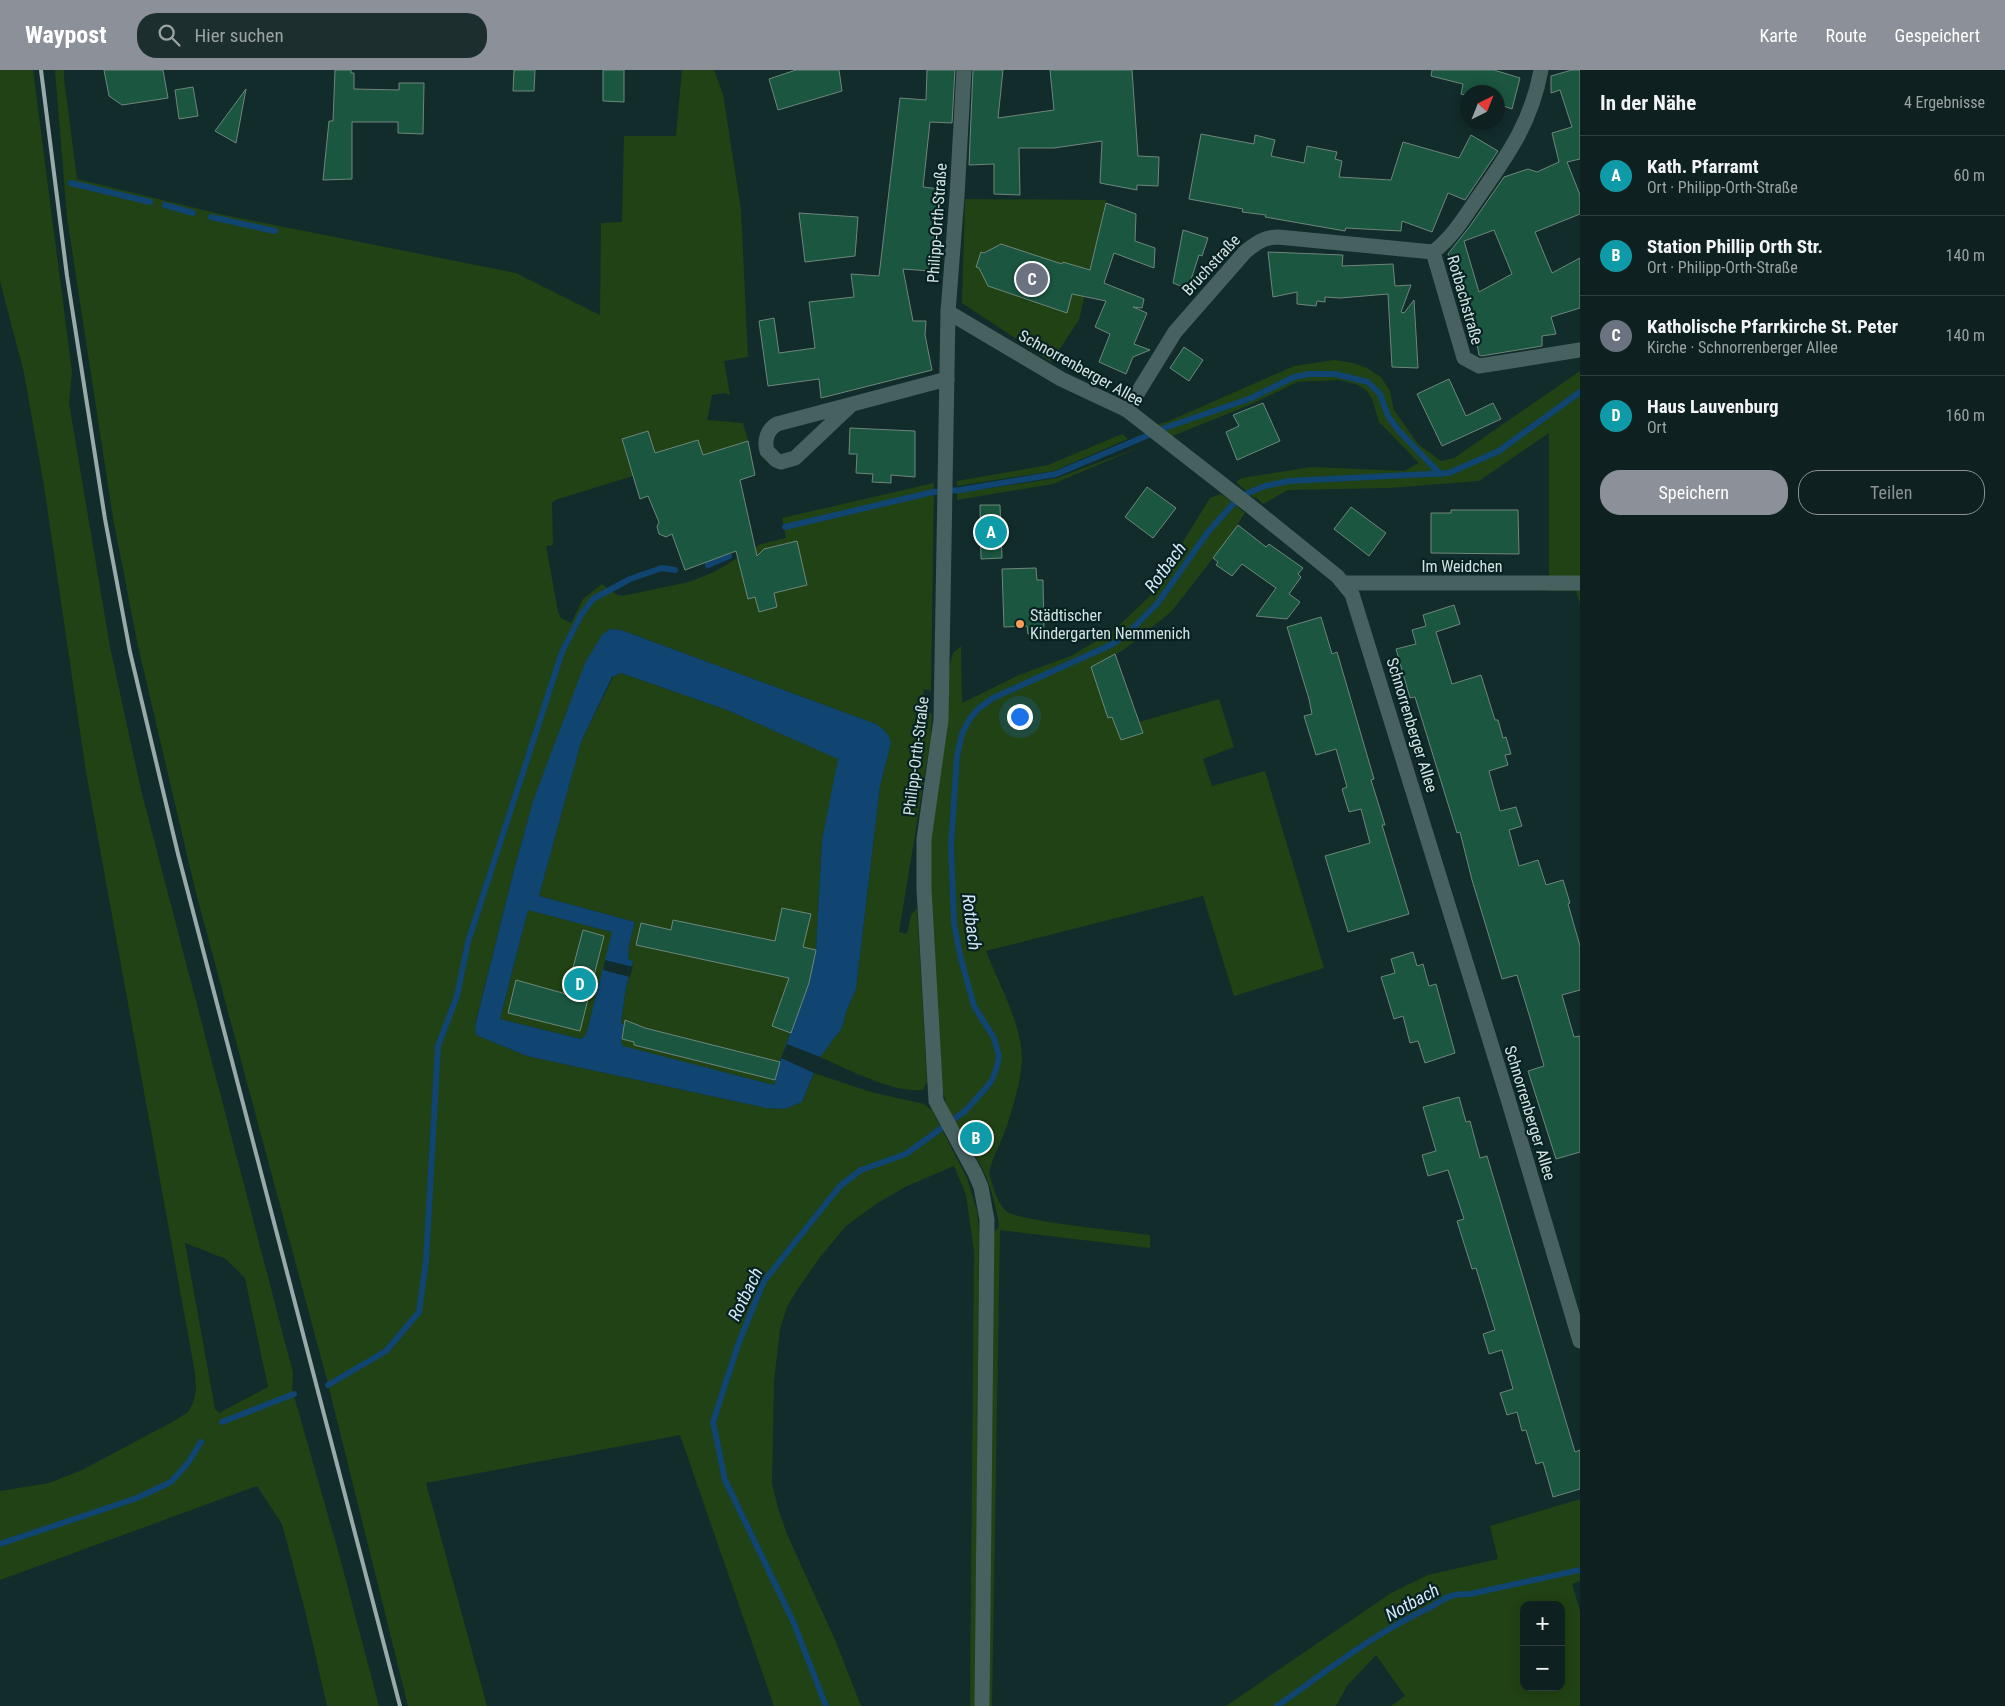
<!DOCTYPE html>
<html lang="de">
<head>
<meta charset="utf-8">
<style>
	:root { --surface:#0e2120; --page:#1c2e2d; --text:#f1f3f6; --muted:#9ba3a5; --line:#2e3e3e; --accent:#8c9099 }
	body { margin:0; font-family:"Roboto Condensed",sans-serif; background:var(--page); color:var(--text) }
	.controls { position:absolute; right:15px; bottom:15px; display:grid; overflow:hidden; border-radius:10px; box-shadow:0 2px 12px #0003 }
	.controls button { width:45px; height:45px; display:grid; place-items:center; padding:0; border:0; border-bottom:1px solid var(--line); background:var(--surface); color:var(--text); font:25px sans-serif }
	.compass { position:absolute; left:1460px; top:15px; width:45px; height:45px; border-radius:50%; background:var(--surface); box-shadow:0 2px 12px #0003; rotate:43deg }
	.you { position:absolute; left:1019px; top:646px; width:18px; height:18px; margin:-12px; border:4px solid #fff; border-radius:50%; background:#1a73e8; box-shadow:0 0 0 8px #1a73e833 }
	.badge { display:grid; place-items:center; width:32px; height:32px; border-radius:50%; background:var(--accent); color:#fff; font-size:16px; font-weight:700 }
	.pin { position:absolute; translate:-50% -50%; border:2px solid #fff; box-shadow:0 1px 5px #0006 }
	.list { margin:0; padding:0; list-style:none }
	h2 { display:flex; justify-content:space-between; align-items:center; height:65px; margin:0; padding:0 20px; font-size:21px }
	h2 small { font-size:16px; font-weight:400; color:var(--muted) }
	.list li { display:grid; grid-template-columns:32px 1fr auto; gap:15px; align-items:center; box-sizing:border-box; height:80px; padding:0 20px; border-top:1px solid var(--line) }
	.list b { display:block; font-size:19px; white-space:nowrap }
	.list p { margin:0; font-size:16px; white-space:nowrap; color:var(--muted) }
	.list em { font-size:16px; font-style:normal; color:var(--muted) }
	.actions { display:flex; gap:10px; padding:15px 20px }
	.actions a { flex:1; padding:11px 0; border:1px solid var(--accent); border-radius:20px; text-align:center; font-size:18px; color:var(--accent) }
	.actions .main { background:var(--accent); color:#fff }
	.icon { flex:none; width:28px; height:28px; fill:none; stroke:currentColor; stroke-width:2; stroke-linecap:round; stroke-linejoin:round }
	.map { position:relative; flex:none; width:1580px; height:1636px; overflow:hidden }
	header { display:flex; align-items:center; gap:30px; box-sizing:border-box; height:70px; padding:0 25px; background:var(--accent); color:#fff }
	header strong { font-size:24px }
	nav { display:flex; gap:28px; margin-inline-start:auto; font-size:18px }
	.search { width:350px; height:45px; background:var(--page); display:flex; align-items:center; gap:12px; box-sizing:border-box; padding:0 18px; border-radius:20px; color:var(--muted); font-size:19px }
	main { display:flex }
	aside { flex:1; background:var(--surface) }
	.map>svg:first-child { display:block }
	.green { fill:#214214; fill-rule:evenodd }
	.water { fill:#104471; fill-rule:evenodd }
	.pier { fill:#122c2b }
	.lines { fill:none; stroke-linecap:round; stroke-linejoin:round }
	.stream { stroke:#104471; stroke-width:6 }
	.building { fill:#1b5640; stroke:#6e867b; fill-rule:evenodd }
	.minor { stroke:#466160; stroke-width:15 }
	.rail { stroke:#98aaa9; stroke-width:4 }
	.poi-dot { fill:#fe9c57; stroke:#072222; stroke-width:2 }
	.labels { text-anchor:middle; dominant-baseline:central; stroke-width:4.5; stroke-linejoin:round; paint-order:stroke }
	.street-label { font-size:16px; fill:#d4e3e2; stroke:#072222 }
	.poi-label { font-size:16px; fill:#d4e3e2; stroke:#072222; text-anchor:start }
	.water-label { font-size:18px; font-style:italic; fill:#d6e7f8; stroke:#072222 }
</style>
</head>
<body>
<header>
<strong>Waypost</strong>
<div class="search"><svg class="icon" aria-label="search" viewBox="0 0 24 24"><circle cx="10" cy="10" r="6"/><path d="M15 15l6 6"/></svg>Hier suchen</div>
<nav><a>Karte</a><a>Route</a><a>Gespeichert</a></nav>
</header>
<main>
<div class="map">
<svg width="1580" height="1636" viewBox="0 0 1580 1636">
	<rect width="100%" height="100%" fill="#122c2b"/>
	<g class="green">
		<path d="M0,0H33L72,302L69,333L110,577L141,720L293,1303L292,1319L339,1484L379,1636H327L305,1540L282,1454L257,1416L0,1510V1421L49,1413L82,1400L174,1351L188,1342L193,1333L196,1320L195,1303L86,702L44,416L24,303L0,211ZM185,1173L226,1189L245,1208L268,1317L219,1343L215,1339Z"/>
		<path d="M55,0H64V9L77,109L224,145L516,203L600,245L601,153L622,152L624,66H676L682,0H714L723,24L741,140L748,287L724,291L730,325L725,323L712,325L707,350L743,353L748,371L703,385L655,383L648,362L633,406L555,430L552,433L553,475L546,476L558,542L561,548L571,553L583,529L602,514L616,524L622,526L689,512L714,502L761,474L786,468L782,448L934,413L931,621L924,619L922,640L932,644L931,667L899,862L907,864L911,845L917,838L927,1012L923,1020C892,1023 848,999 820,987L842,958L846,942L856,919L880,716L891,673L886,662L876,654L621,560L609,559L602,565L533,731L514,800L475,955L476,965L527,986L766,1038L785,1039L802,1032L814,1003L871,1022L924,1034L932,1040L967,1108L977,1141L979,1159L975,1636H970L974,1181L966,1125L954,1096L905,1117L876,1134L846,1156L821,1186L797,1220L787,1237L780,1259L774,1311L772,1413L778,1438L787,1464L836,1572L861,1636H774L680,1365L426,1413L487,1636H408L327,1310L195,819L138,576L113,448L67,147Z"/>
		<polygon points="965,129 1106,130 1079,250 1051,292 962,233"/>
		<polygon points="1334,290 1353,293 1367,298 1381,307 1390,321 1394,340 1418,374 1441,391 1454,388 1580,301 1580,534 1576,521 1549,521 1549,363 1479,411 1389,418 1288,420 1263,434 1256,427 1254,428 1236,412 1242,408 1312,397 1404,401 1419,393 1379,352 1372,329 1367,321 1358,315 1339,310 1297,312 1252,334 1170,367 1156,355 1169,351 1294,296"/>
		<polygon points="1122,364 1128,369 1054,401 957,416 957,411 1048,395"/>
		<polygon points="1140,377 1053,414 957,430 957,423 1057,408"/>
		<path d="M1221,424L1229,429L1245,443L1228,469L1171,542L1122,581L1091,597L1108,648L1112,647L1121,670L1143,663L1139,652L1219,629L1234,677L1203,689L1212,716L1265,701L1324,898L1234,926L1203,826L986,881C998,912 1022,955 1022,989C1021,1009 1015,1030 1009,1049C1004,1068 993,1084 989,1103C993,1116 996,1131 1006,1141C1017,1151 1129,1162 1150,1165V1178L1000,1160L992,1636H988L994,1163L999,1156C996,1135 990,1113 980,1094C973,1082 964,1072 958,1061C950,1048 945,1032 942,1017L930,827L931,769L942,682L950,593L953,583L961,576L962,633L1019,605L1071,586L1113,561L1149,527L1210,428Z"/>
		<polygon points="621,603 727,640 839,689 822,770 816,880 809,913 781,988 774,1015 623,977 621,972 624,954 621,954 626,918 633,891 628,890 629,875 635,852 539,826 581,672 613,607"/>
		<polygon points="528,840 613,862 586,965 581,969 500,949"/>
		<path d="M1580,1429V1511L1572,1514L1580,1541V1636H1391L1405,1626L1376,1585L1347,1616L1336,1636H1226L1391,1523L1428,1505L1498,1489L1490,1456ZM1524,1535H1561V1617H1524Z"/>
	</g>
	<path class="water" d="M609,559L621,560L876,654C883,659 889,663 891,673L880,716L856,919L846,942L842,958L820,987L802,1032L785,1039L766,1038L527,986L476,965L475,956L514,800L533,731L585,593L602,565ZM621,603L727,640L838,689L822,770L816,880L809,913L781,988L774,1015L623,976L621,972L624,954L621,953L626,918L633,891L628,889L629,875L635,852L539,826L581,672L612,607ZM528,840L612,862L586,965L581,969L500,949Z"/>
	<g class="pier">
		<polygon points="605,890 633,897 630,907 603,900"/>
		<polygon points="787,974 820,987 814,1003 781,988"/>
	</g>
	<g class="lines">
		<g class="stream">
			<polyline points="71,113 150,132"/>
			<polyline points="165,135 193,143"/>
			<polyline points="211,147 275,161"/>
			<polyline points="785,457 933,422 960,420 1056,404 1170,356 1249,329 1294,307 1309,304 1335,304 1368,312 1380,324 1388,346 1399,361 1440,404"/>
			<polyline points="708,495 729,486"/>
			<polyline points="328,1315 386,1281 419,1242 426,1191 438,976 457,926 468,872 562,582 581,545 593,529 630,509 662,498 675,500"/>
			<polyline points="222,1352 294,1324"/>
			<polyline points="0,1474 137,1428 171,1412 188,1393 201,1372"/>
			<polyline points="826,1636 793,1551 725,1410 713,1352 739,1272 764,1211 840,1116 861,1100 906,1084 965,1041 986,1018 992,1010 997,997 999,986 994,968 974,936 960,885 954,853 951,776 957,686 962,664 969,650 978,639 993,628 1113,574 1131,560 1157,534 1208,462 1234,433 1248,423 1265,416 1289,411 1449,403 1499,381 1580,322"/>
			<path d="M1277,1636C1327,1601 1376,1562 1431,1537C1438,1533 1444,1528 1451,1526C1457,1524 1464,1524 1470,1524L1580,1500"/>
		</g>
	</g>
	<g class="building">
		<polygon points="104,0 163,0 168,28 122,35 109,26"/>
		<polygon points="335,0 351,0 351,3 354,3 354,19 399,20 399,13 424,13 423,64 398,63 398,52 352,52 352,109 323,110 329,51 333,51"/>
		<polygon points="514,0 535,0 534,21 513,21"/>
		<polygon points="603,0 624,0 624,32 603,31"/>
		<polygon points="796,0 839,0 842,21 778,40 769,9"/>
		<polygon points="927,0 955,0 952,53 930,52 923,117 940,119 936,141 930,201 903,199 913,251 926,251 925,265 932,300 821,328 819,309 768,316 759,251 774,248 779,283 815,278 809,232 854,227 851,204 879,206 900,28 926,30"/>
		<polygon points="973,0 1003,0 998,48 1054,40 1050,0 1132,0 1138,86 1159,87 1158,116 1137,115 1137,120 1100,113 1102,71 1054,78 1019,78 1020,125 994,124 994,94 969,95"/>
		<polygon points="1432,0 1494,0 1520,8 1512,39 1498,34 1498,22 1468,22 1468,26 1461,24 1463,14 1431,6"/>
		<path d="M1572,0H1580V89L1567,92L1580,125V144L1535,162L1552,203L1580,188V238L1551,247L1556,264L1542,266V276L1481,286L1479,285L1475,262L1472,263L1448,184L1470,156L1504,107L1528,99L1537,102L1559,92L1552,63L1572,57L1560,20L1551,23V6ZM1494,160L1512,204L1479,222L1464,171Z"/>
		<polygon points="193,17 198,46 179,49 175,20"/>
		<polygon points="246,19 236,73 215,61"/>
		<polygon points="1201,64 1254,74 1255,65 1275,70 1271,86 1304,93 1307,76 1337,82 1335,89 1342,91 1339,107 1391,110 1403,72 1459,88 1471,65 1498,81 1465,130 1448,123 1432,162 1402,151 1401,161 1346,158 1345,161 1265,147 1266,145 1242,142 1243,139 1189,129"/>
		<polygon points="1106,133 1136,144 1135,171 1155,178 1154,198 1114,183 1104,213 1144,229 1142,238 1133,237 1147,243 1134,274 1150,280 1133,287 1126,304 1099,292 1110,264 1095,257 1106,231 1072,224 1067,243 988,216 979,198 976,197 981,182 984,183 1001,174 1062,194 1063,192 1090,200"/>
		<polygon points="799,143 858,147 855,186 805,192"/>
		<polygon points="1183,160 1208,168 1202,186 1199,185 1188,219 1173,213"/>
		<polygon points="1268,182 1343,185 1342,196 1393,194 1395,216 1411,215 1401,242 1404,243 1414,230 1418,298 1392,297 1388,224 1340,228 1325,227 1325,232 1317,231 1316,236 1297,234 1297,222 1273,227"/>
		<polygon points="1184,277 1203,290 1189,311 1170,298"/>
		<polygon points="1449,309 1466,346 1493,333 1501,349 1442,376 1417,324"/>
		<polygon points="1263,333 1280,371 1237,390 1226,362 1239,356 1233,345"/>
		<polygon points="850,358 915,361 915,407 891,405 891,413 872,412 873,404 856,403 857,384 849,384"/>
		<polygon points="648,361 655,383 698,370 703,385 748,371 755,405 740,410 757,486 764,479 797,471 807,515 774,523 777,537 759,542 755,527 748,529 736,481 685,500 672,464 666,467 659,464 657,457 659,452 648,426 640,429 622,369"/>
		<polygon points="1147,417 1176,438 1153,468 1125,447"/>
		<polygon points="980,435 1000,435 1002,488 981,489"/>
		<polygon points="1351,437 1386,463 1369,486 1334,459"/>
		<polygon points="1451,440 1518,440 1519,484 1431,483 1431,443 1451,443"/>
		<polygon points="1238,455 1266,477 1269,474 1303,498 1298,504 1301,507 1289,524 1300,532 1287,549 1256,546 1276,518 1242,494 1232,506 1216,495 1218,492 1213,488"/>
		<polygon points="1036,498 1037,510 1043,510 1044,563 1028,564 1027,556 1004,557 1002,499"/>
		<polygon points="1454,535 1460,554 1436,562 1452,614 1481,605 1495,650 1498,650 1503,668 1506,667 1511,684 1505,685 1508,695 1489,701 1500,741 1516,737 1522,756 1509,760 1519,796 1538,790 1546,815 1563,810 1570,833 1568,834 1580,876 1580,920 1562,925 1574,967 1580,966 1580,1082 1556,1089 1528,1001 1544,996 1531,951 1517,905 1502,909 1472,810 1460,762 1457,763 1415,627 1410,628 1396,579 1416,574 1412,560 1426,556 1423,545"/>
		<polygon points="1321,547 1332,584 1337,582 1374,709 1371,710 1385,755 1382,755 1409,844 1348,862 1325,786 1370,773 1361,739 1349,742 1342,719 1347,717 1336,679 1316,685 1304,646 1312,644 1309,629 1287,557"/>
		<polygon points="1115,584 1143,663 1121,670 1112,647 1108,648 1091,597"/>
		<polygon points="782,838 811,844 803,877 816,880 809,913 791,963 772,956 789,908 636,875 641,853 671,860 673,850 775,871"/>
		<polygon points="583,860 604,866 580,961 508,943 516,910 566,924"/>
		<polygon points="1413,882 1417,896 1423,894 1429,916 1436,914 1455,983 1425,993 1418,971 1410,973 1403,946 1394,949 1381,907 1395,903 1391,889"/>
		<polygon points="625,950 645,958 780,992 775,1010 634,975 634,972 622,969"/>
		<polygon points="1459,1027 1466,1052 1470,1051 1480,1088 1487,1086 1575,1382 1580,1380 1580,1419 1553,1427 1543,1392 1536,1394 1526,1360 1522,1361 1517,1342 1507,1345 1500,1323 1513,1319 1502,1280 1489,1284 1483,1264 1495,1260 1476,1198 1472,1199 1457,1151 1464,1149 1448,1100 1428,1106 1422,1085 1436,1081 1423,1037"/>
	</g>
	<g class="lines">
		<g class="minor">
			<polyline points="964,0 957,126 948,242 941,650 924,769 924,819 936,1031 975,1103 981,1117 987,1150 982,1636"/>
			<polyline points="1433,182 1464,288 1479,296 1580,280"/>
			<path d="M1433,182C1451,169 1464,148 1477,129C1507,86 1531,54 1541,0"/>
			<polyline points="948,242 1061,309 1127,340 1254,439 1337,506 1352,524 1508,1029 1580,1271"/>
			<path d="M851,335L795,388L781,392L776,390L767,381C764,370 767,360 777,354L947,309"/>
			<path d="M1127,340L1175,262L1245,182C1256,173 1264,167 1278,167L1433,182"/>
			<polyline points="1344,513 1580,513"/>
		</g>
		<polyline class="rail" points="41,0 67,206 105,449 130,582 178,784 400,1636"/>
	</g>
	<circle class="poi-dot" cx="1020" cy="554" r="5"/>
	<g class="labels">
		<g class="street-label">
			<text transform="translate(937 153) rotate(-86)">Philipp-Orth-Straße</text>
			<text transform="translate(1211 195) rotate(-47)">Bruchstraße</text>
			<text transform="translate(1465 230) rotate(74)">Rotbachstraße</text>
			<text transform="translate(1081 298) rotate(29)">Schnorrenberger Allee</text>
			<text x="1462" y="496">Im Weidchen</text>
			<text transform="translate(1412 655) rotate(73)">Schnorrenberger Allee</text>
			<text transform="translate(916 686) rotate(-83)">Philipp-Orth-Straße</text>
			<text transform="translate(1530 1043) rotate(73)">Schnorrenberger Allee</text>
		</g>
		<g class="poi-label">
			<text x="1030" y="545">Städtischer<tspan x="1030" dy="18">Kindergarten Nemmenich</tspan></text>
		</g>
		<g class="water-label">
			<text transform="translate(1165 497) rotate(-54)">Rotbach</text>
			<text transform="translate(972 852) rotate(83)">Rotbach</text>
			<text transform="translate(745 1224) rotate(-64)">Rotbach</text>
			<text transform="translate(1412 1532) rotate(-29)">Notbach</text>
		</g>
	</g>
</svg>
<div class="controls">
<button>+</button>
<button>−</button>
</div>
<svg class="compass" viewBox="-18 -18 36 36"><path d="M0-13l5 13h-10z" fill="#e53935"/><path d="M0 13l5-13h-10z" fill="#9ba3a5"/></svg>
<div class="you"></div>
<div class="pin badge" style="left:991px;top:462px;background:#0f9aa8">A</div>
<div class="pin badge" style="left:976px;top:1068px;background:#0f9aa8">B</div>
<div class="pin badge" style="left:1032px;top:209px;background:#6b7280">C</div>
<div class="pin badge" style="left:580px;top:914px;background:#0f9aa8">D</div>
</div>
<aside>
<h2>In der Nähe<small>4 Ergebnisse</small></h2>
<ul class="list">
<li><span class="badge" style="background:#0f9aa8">A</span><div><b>Kath. Pfarramt</b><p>Ort · Philipp-Orth-Straße</p></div><em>60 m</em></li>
<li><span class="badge" style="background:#0f9aa8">B</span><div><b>Station Phillip Orth Str.</b><p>Ort · Philipp-Orth-Straße</p></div><em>140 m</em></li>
<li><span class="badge" style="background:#6b7280">C</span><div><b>Katholische Pfarrkirche St. Peter</b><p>Kirche · Schnorrenberger Allee</p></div><em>140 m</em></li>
<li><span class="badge" style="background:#0f9aa8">D</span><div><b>Haus Lauvenburg</b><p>Ort</p></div><em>160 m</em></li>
</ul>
<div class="actions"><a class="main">Speichern</a><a>Teilen</a></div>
</aside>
</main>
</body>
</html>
